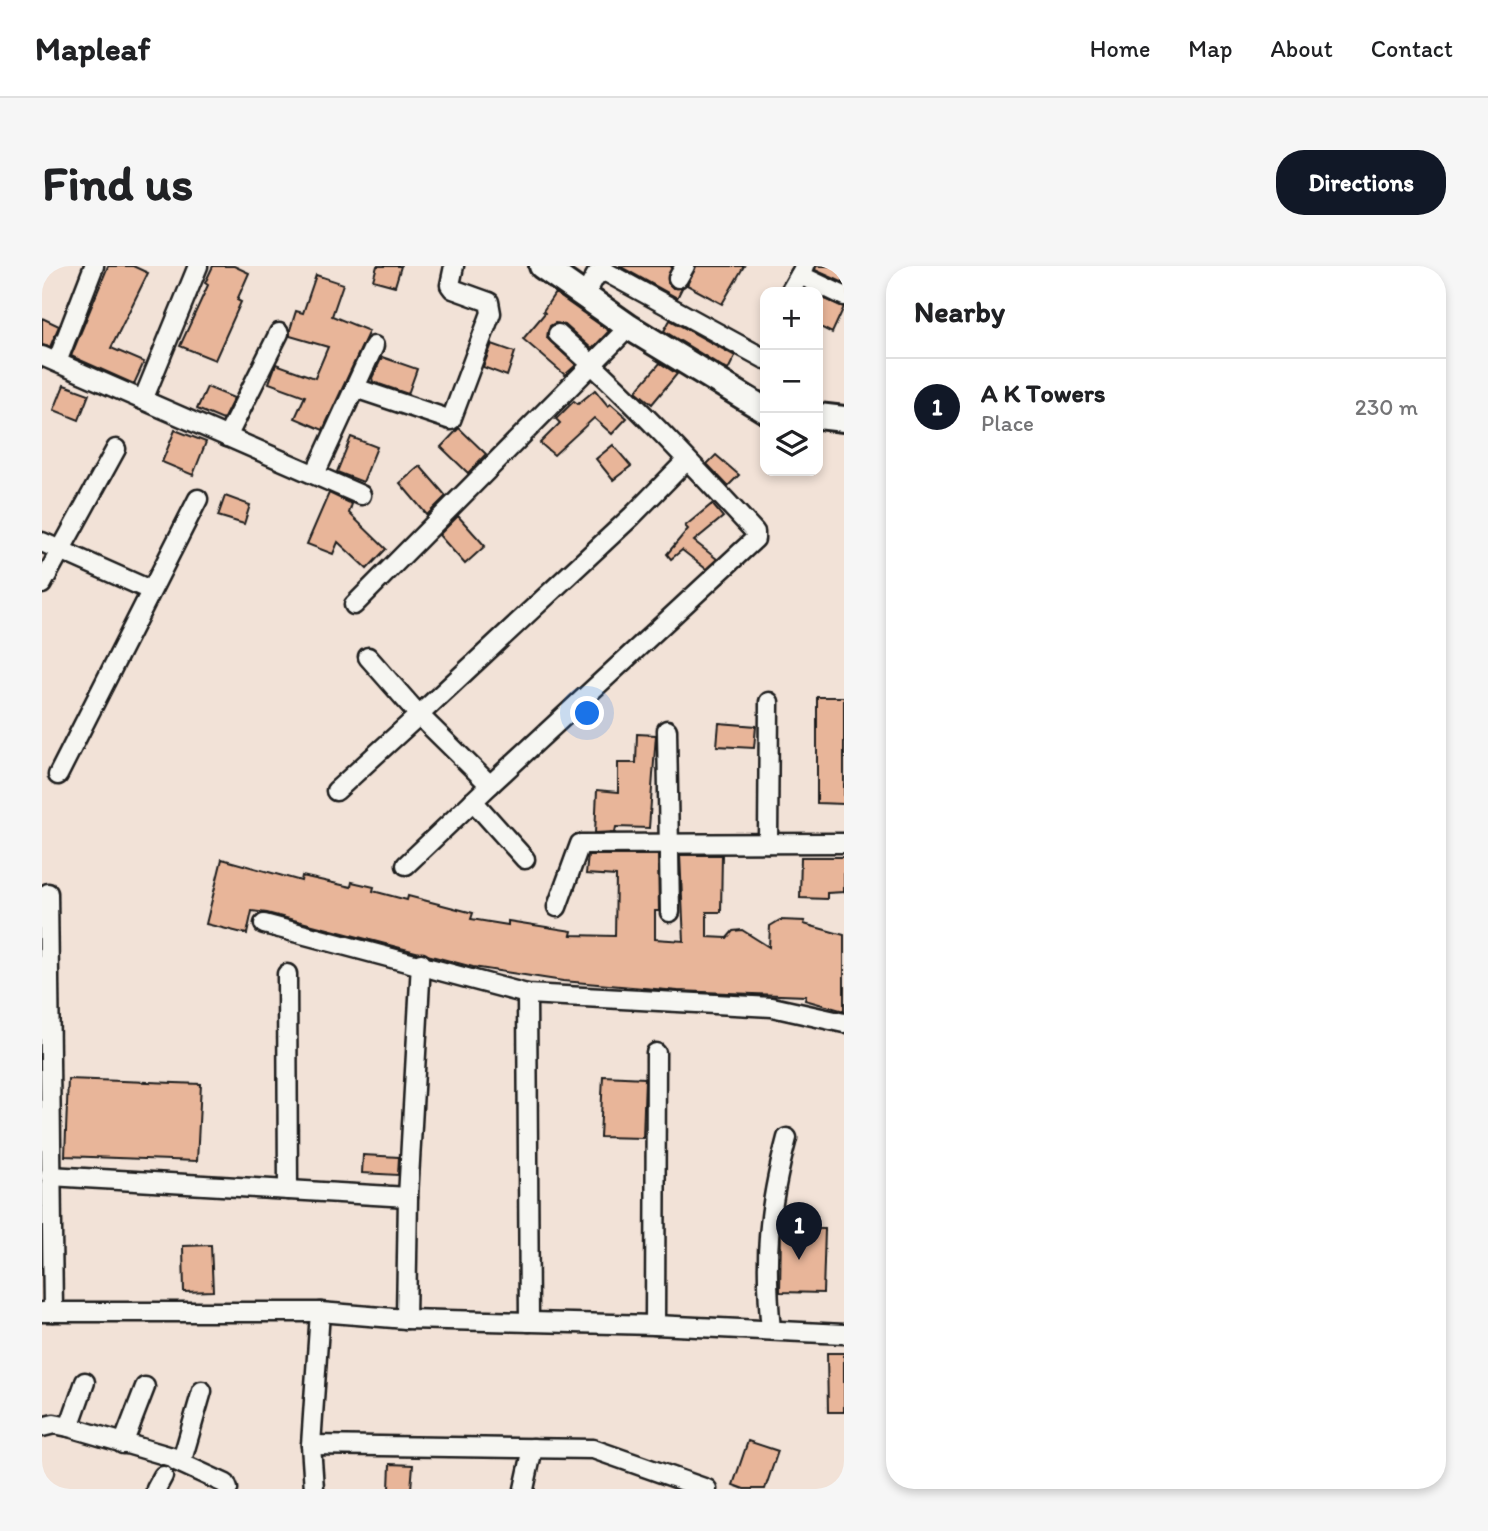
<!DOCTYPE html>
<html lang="en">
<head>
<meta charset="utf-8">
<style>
	:root { --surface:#fff; --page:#f6f6f6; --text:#202124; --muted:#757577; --line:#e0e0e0; --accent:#111827 }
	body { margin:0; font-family:Itim,sans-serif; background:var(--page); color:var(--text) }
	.controls { position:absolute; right:21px; top:21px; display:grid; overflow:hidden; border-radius:14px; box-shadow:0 4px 10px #0003 }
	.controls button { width:63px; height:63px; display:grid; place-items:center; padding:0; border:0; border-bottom:2px solid var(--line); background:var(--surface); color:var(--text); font:35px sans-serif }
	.you { position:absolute; left:546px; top:448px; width:24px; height:24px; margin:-18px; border:5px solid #fff; border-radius:50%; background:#1a73e8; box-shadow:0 0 0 10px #1a73e833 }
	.badge { display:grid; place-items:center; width:46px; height:46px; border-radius:50%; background:var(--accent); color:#fff; font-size:23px; font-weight:700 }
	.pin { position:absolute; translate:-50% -58px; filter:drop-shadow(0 2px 4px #0008) }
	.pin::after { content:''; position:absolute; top:37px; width:24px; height:21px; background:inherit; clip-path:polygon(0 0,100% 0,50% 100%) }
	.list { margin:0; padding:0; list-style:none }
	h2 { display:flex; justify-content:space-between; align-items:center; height:91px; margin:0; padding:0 28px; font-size:30px }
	h2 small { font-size:23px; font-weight:400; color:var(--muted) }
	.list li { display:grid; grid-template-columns:46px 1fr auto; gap:21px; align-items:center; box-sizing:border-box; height:98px; padding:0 28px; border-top:2px solid var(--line) }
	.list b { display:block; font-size:26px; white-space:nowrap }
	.list p { margin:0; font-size:23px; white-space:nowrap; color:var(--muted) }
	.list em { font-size:23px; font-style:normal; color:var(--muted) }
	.icon { flex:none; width:38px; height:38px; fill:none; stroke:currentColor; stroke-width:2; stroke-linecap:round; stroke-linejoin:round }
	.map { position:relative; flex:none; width:802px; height:1223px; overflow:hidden; border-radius:28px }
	header { display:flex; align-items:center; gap:42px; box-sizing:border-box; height:98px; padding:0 35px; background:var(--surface); border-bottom:2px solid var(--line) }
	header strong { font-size:33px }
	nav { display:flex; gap:38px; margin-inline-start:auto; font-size:24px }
	.intro { display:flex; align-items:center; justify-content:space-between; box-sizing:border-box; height:168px; padding:0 42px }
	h1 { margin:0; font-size:49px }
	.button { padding:18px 32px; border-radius:28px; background:var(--accent); color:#fff; font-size:24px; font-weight:700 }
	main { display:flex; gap:42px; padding:0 42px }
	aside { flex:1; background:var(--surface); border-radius:28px; box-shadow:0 4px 10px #0003 }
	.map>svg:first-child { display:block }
	.building { fill:#e8b599; stroke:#1c1c1c; stroke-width:2 }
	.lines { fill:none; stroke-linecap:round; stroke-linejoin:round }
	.street-casing { stroke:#1c1c1c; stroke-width:23 }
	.secondary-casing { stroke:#1c1c1c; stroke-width:30 }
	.street { stroke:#f6f6f2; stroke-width:18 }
	.secondary { stroke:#f6f6f2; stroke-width:24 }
</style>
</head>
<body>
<header>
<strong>Mapleaf</strong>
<nav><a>Home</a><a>Map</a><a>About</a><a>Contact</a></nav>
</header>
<div class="intro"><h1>Find us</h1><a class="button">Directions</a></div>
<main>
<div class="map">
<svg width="802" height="1223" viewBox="0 0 802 1223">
	<rect width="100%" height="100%" fill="#f2e2d7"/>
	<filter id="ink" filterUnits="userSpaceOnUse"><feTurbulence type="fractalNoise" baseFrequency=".0143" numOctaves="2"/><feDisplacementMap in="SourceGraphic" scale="14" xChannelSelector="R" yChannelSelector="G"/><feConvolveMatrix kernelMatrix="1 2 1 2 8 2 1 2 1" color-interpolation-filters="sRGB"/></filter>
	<g filter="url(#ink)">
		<g class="building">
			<polygon points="66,0 91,0 106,7 69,82 102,96 92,118 29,90"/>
			<polygon points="171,0 192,0 207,7 195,34 199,36 173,94 138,80 166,19 163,17"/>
			<polygon points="335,0 359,0 353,20 331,14"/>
			<polygon points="577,0 630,0 626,17 631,22 640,22 635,32"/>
			<polygon points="654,0 702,0 680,38 645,19"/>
			<polygon points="774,0 802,0 802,17 773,4"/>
			<polygon points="274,9 301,18 290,50 327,65 281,164 253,152 263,130 227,117 234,98 273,112 286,81 248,70 248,64 254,45 261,47"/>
			<polygon points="513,27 567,65 550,83 523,59 513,57 508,60 505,72 534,99 523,109 481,73 503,47 501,45"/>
			<polygon points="776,30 802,41 790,67 776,60"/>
			<polygon points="0,52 17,60 8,81 0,79"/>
			<polygon points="628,54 693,90 686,104 622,65"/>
			<polygon points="450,78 473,86 465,110 441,101"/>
			<polygon points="340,91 375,103 366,128 331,116 330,112"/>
			<polygon points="618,97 635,108 610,138 594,125"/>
			<polygon points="22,119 47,128 37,154 12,144"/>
			<polygon points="165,121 192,132 181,154 155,143"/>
			<polygon points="553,124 566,140 569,138 585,152 570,168 552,152 512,189 498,177 518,157 514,153 532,135 536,138"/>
			<polygon points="417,162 444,188 426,207 399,181"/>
			<polygon points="133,164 164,176 151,209 120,196"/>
			<polygon points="309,171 335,181 321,216 295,206"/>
			<polygon points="571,179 589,200 571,214 554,193"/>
			<polygon points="674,189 697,209 686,220 665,198"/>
			<polygon points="378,200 404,230 385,249 358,217"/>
			<polygon points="287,227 310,238 307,247 344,283 325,303 296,276 291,288 265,278"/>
			<polygon points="183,230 208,239 202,258 176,250"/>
			<polygon points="670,238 681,251 652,275 675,293 664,303 640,284 629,293 625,288 646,263 643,260"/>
			<polygon points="416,250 443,280 423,298 397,269"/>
			<polygon points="775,431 802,431 802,538 775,537"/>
			<polygon points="677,457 714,460 712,482 675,480"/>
			<polygon points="595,468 614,469 607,562 574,561 573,566 553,567 555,524 576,526 576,497 594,497"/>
			<polygon points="546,589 616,589 617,645 613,645 613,673 642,675 638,589 680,589 679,646 665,646 665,671 685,672 691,665 700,664 727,681 728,660 738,654 763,655 762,658 802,669 802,745 763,734 764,730 636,725 521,715 431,701 225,647 210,645 205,668 164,658 180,593 259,615 260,610 309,621 310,616 332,621 331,625 365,634 366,630 431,647 429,653 466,659 466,655 530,665 529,669 573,670 574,610 544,608"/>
			<polygon points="759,591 802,591 802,626 785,627 785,633 758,632"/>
			<polygon points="561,810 603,812 601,872 558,871"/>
			<polygon points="26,813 159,818 155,895 23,890"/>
			<polygon points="321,889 357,891 356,909 320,907"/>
			<polygon points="739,962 783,963 781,1027 738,1026"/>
			<polygon points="169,979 171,1025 142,1026 141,980"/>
			<polygon points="785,1087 802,1087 802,1146 786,1146"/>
			<polygon points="706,1175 736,1185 723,1223 702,1223 691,1219"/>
			<polygon points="348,1198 371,1199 369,1223 347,1223"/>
		</g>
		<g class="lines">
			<defs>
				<g id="street">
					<polyline points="758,9 802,30"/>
					<polyline points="636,12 643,0"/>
					<polyline points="748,26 763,0"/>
					<polyline points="543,29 554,9 564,6 723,93"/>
					<path d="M516,68C586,129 650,198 713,266V273L448,519L377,449L590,250L644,195"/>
					<polyline points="0,90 319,229"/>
					<polyline points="15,96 52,0"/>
					<polyline points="313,122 409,154 449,47 447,36 411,23 408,19 412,0"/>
					<polyline points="101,134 156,0"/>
					<polyline points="185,171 237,67"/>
					<polyline points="273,208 332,80"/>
					<polyline points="0,276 108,324"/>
					<polyline points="0,318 74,183"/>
					<polyline points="312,339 587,61"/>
					<polyline points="625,464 628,646"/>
					<polyline points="16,509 156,233"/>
					<polyline points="294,525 377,449 326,391"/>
					<polyline points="431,535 483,593"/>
					<polyline points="726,577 727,436"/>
					<polyline points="364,599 448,519"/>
					<polyline points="6,627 11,1046"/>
					<polyline points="515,641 538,578 802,577"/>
					<polyline points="222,658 485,728 730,741 802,757"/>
					<polyline points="245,708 246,924"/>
					<polyline points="485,728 487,1056"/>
					<polyline points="8,910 366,931"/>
					<polyline points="0,1046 278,1046 364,1053 613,1059 802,1068"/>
					<polyline points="364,1053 366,931 379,697"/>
					<polyline points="613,1059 614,787"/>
					<path d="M729,1064C722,991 726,943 745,872"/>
					<polyline points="0,1161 12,1158 27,1161 140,1194 160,1125"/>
					<polyline points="27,1161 43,1116"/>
					<polyline points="81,1178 103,1121"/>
					<polyline points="269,1179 551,1183 665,1223"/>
					<polyline points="134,1195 184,1218 186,1223"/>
					<polyline points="114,1223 121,1210"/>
					<polyline points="272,1223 269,1179 278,1046"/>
					<polyline points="482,1223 491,1182"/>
				</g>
				<g id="secondary">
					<polyline points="500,0 587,61 723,144"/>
					<polyline points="776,150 802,153"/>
				</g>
			</defs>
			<use href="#street" class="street-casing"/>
			<use href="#secondary" class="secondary-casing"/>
			<use href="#street" class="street"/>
			<use href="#secondary" class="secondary"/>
		</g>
	</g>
</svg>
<div class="controls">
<button>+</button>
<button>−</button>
<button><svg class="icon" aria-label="layers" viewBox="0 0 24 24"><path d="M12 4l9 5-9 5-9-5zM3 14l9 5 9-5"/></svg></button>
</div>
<div class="you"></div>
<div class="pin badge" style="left:757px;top:994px">1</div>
</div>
<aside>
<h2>Nearby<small></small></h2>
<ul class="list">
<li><span class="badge">1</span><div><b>A K Towers</b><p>Place</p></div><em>230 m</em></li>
</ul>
</aside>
</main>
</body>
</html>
